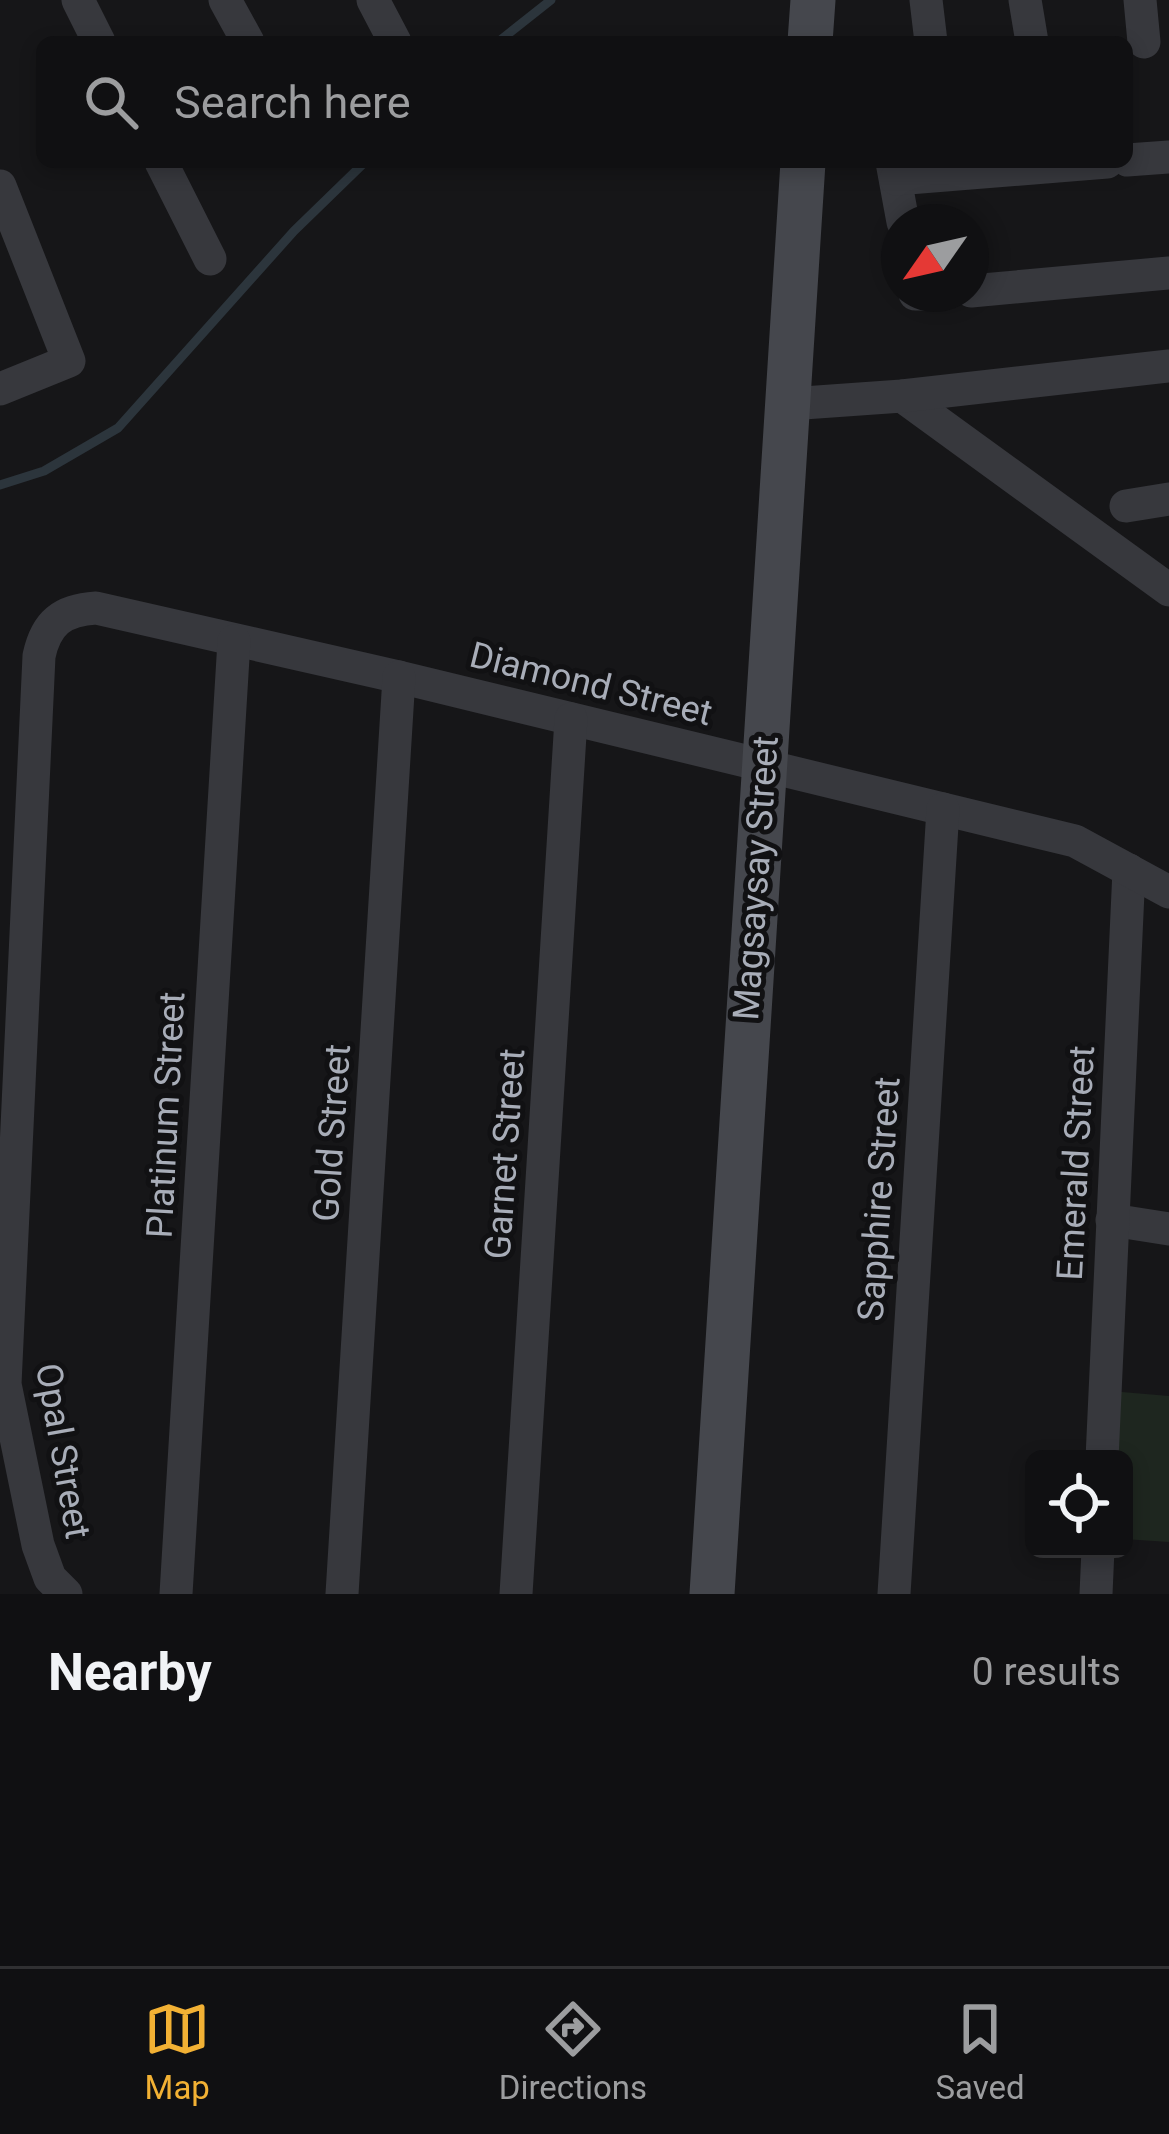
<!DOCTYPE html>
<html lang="en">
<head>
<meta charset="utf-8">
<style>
	:root { --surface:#101012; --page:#1e1e20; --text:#f1f3f6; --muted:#9c9d9f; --line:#303032; --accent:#f2b134 }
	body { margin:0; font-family:Roboto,sans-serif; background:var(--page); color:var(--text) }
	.controls { position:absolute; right:36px; bottom:36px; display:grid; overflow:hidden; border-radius:18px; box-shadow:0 6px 18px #0003 }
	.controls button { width:108px; height:108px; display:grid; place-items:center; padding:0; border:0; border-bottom:3px solid var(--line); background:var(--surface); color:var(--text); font:60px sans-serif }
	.compass { position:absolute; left:881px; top:204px; width:108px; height:108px; border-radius:50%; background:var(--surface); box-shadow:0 6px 18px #0003; rotate:236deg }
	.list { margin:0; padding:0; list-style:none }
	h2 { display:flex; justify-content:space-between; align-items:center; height:156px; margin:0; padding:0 48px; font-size:51px }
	h2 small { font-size:39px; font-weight:400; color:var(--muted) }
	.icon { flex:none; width:66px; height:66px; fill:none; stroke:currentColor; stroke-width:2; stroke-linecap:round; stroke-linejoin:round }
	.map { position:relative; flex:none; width:1169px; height:1594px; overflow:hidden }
	.search { position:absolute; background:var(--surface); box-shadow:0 6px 18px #0003; left:36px; right:36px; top:36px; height:132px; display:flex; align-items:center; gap:30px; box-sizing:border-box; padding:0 42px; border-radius:18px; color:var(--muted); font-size:45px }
	.sheet { height:372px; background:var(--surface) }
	nav { display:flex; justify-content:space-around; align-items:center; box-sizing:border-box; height:168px; border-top:3px solid var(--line); background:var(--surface); font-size:33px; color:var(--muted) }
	nav a { display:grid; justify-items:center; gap:6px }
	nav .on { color:var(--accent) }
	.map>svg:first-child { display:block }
	.grass { fill:#1e261f }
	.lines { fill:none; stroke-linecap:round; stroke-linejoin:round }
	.stream { stroke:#2c353c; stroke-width:9 }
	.street { stroke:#37383d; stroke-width:33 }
	.secondary { stroke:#45474d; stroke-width:45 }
	.labels { text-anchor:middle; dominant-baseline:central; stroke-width:10; stroke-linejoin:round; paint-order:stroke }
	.street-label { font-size:36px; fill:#a8adb8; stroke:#111113 }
</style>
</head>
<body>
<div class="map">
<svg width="1169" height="1594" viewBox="0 0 1169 1594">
	<rect width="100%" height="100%" fill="#161618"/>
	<polygon class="grass" points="1110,1391 1169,1396 1169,1542 1124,1539 1124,1459 1104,1459"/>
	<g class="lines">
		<g class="stream">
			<polyline points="498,42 551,0"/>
			<polyline points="0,485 44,471 118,428 294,231 365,162"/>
		</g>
		<g class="street">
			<polyline points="78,0 99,42"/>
			<polyline points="225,0 248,42"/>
			<polyline points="373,0 395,42"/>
			<polyline points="926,0 931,42"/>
			<polyline points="1025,0 1032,42"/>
			<polyline points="1140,0 1144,42"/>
			<polyline points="1127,160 1169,157"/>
			<polyline points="161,162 210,259"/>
			<polyline points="892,162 903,222"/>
			<polyline points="896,179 1107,162"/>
			<polyline points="0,186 69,361 0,389"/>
			<polyline points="971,291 1169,273"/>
			<polyline points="915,294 932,294"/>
			<polyline points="902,396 1169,590"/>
			<polyline points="789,404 902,396 1169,366"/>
			<polyline points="1126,506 1169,499"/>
			<polyline points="1112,1220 1169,1229"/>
			<polyline points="1102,1459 1129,870"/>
			<path d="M66,1594L50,1578L38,1545L5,1384L39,656C46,623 62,610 96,608L399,677L1075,841L1169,892"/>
			<polyline points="176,1594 234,641"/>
			<polyline points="342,1594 399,677"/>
			<polyline points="516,1594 571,719"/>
			<polyline points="894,1594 943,809"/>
			<polyline points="1096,1594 1098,1549"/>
		</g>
		<g class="secondary">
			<polyline points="810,42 813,0"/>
			<polyline points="712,1594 803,162"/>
		</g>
	</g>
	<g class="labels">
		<g class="street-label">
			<text transform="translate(591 684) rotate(14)">Diamond Street</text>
			<text transform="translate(756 878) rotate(-86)">Magsaysay Street</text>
			<text transform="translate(166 1115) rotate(-87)">Platinum Street</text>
			<text transform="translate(332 1133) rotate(-86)">Gold Street</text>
			<text transform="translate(505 1154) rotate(-86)">Garnet Street</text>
			<text transform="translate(1076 1163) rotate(-87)">Emerald Street</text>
			<text transform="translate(879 1199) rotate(-86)">Sapphire Street</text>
			<text transform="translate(63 1451) rotate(80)">Opal Street</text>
		</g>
	</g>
</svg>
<div class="controls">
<button><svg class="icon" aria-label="locate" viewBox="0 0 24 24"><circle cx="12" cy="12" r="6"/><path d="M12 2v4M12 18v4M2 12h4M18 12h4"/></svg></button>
</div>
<svg class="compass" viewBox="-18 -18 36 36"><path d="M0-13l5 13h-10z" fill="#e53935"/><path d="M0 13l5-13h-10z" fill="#9c9d9f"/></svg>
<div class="search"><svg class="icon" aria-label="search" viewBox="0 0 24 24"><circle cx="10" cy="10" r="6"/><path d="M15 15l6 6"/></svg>Search here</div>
</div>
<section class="sheet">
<h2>Nearby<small>0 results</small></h2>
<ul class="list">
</ul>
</section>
<nav>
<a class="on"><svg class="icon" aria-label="map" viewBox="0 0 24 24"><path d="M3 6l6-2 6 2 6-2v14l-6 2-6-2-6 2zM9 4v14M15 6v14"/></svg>Map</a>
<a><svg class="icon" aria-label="directions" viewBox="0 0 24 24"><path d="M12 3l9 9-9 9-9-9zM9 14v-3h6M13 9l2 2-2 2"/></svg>Directions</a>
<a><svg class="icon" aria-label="saved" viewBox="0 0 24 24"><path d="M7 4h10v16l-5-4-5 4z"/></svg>Saved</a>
</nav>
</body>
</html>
